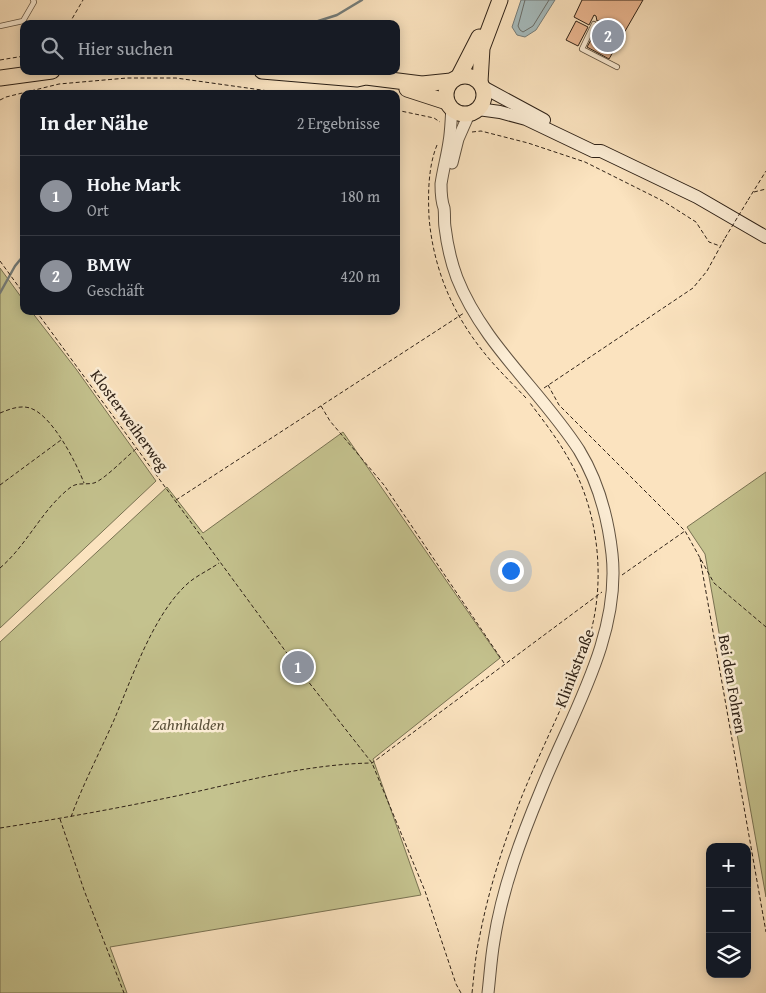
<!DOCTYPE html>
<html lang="de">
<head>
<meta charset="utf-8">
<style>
	:root { --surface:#171b24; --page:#242831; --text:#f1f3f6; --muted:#9ea1a6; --line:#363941; --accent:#8c9099 }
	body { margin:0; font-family:"Gentium Book Plus",serif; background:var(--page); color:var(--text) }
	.controls { position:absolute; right:15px; bottom:15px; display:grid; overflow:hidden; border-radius:10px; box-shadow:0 2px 12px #0003 }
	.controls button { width:45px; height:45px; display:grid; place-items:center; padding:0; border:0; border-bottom:1px solid var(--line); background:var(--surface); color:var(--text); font:25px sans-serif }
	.you { position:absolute; left:510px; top:570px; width:18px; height:18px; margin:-12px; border:4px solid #fff; border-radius:50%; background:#1a73e8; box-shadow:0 0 0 8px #1a73e833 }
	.badge { display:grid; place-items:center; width:32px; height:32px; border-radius:50%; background:var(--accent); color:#fff; font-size:16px; font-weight:700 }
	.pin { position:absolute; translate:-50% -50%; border:2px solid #fff; box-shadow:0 1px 5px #0006 }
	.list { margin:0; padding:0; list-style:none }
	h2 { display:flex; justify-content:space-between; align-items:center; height:65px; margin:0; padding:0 20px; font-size:21px }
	h2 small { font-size:16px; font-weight:400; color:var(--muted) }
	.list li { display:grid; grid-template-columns:32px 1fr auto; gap:15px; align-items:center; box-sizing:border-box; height:80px; padding:0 20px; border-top:1px solid var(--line) }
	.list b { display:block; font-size:19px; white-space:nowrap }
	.list p { margin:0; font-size:16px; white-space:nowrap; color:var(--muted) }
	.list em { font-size:16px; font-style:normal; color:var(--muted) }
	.icon { flex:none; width:28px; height:28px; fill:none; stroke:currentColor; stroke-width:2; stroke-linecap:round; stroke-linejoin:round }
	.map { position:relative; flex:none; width:766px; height:993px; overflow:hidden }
	.search { position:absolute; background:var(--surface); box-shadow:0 2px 12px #0003; left:20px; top:20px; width:380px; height:55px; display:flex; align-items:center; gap:12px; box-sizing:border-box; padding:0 18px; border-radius:10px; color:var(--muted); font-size:19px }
	.panel { position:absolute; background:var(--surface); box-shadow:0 2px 12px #0003; left:20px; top:90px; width:380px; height:225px; border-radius:10px }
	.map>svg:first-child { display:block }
	.green { fill:#c4c28e; stroke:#797252 }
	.water { fill:#a5bbbd; stroke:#757d7a }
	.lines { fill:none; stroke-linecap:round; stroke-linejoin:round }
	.shore { stroke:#6a6e6a; stroke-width:1 }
	.stream { stroke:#757d7a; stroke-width:2.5 }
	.building { fill:#ecb892; stroke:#2e2116 }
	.service-casing { stroke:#615240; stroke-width:6 }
	.tertiary-casing { stroke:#615240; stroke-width:13 }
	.secondary-casing { stroke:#2e2116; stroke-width:14 }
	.primary-casing { stroke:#2e2116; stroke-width:17 }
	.path { stroke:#2e2116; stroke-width:1; stroke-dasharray:4 2.5; stroke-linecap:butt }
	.service { stroke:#fcedd5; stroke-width:4.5 }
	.tertiary { stroke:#fcedd5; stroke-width:11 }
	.secondary { stroke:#fcedd5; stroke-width:12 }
	.primary { stroke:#fbe3bf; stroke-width:15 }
	.path-bridge { stroke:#2e2116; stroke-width:1; stroke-dasharray:4 2.5; stroke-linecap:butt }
	.labels { text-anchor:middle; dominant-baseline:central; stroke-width:5; stroke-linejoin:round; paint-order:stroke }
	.street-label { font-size:16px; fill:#2e2116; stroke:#fcedd5 }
	.park-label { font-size:16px; font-style:italic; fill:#5b513a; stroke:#fcedd5 }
</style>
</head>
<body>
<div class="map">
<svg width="766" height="993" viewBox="0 0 766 993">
	<rect width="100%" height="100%" fill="#fbe3bf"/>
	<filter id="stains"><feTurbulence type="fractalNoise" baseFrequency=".004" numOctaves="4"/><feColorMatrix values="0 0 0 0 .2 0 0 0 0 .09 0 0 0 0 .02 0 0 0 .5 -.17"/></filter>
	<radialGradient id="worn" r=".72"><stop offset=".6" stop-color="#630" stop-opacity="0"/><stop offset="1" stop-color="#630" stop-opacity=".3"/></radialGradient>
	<g class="green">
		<polygon points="0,268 24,301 24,311 31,311 76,369 156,481 0,628"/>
		<polygon points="343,432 500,658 373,759 421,895 110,947 127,993 0,993 0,642 167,487 203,533"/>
		<polygon points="766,472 766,897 705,554 687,527"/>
	</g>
	<polygon class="water" points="521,0 555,0 536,30 525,37 517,35 512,27"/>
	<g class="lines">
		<polyline class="shore" points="525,0 518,26 520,30 523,32 533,26 549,0"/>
		<g class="stream">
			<polyline points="309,24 337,15 362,0"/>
			<polyline points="0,293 15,266 24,255"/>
		</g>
	</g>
	<g class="building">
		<polygon points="582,0 643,0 609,59 587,47 602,20 597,21 596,16 594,15 589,25 574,17"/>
		<polygon points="576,21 588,27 578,46 566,40"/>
	</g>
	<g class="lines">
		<defs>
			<g id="service">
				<polyline points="594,24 582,49 617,67"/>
				<polyline points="0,26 23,21 34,2 33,0"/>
			</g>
			<g id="tertiary">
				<path d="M452,108C451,119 451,131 449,142C447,156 443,170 441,184C441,193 441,200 444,208C445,214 444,221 445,227C447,244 451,262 457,278C483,344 541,391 579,450C598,481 608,518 612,554C621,636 571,715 541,790C521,838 502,889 494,941C491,958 490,976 488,993"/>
				<polyline points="452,163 458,139 469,114"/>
			</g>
			<g id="secondary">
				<polyline points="483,87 544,120"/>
				<polyline points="478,109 500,112 526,119 593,151 601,151 697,197 766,237"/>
			</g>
			<g id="primary">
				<polyline points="262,71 357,79 366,77 422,84 451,81"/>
				<circle cx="465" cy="95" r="19"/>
				<polyline points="459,76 479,37"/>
				<polyline points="0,78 52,71"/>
				<polyline points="480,82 482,48 500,0"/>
				<polyline points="407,89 447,102"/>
			</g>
		</defs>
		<use href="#service" class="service-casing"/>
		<use href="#tertiary" class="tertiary-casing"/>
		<use href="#secondary" class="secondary-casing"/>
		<use href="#primary" class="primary-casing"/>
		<g class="path">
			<polyline points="69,24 83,0"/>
			<polyline points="0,60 24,56"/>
			<polyline points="0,100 6,97 59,84 127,78 176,78 290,94"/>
			<polyline points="396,110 434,118 440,122"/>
			<polyline points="472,132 481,131 528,143 585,162 663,201 696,222 709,242 720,246"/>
			<path d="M437,145C428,167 428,194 429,217C433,266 451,311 482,350C495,367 511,382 526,398"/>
			<polyline points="754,192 766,189"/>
			<polyline points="748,200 766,171"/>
			<polyline points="0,261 24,294"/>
			<polyline points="36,311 300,671 372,763 425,891 456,984 461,993"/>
			<polyline points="548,385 559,405 685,531 714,583 766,627"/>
			<polyline points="544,388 693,288 707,271 725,238"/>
			<polyline points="321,406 330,421 384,485 504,663"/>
			<path d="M0,413C10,409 20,405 30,408C52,415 76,462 84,483"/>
			<polyline points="0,485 61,440"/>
			<polyline points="176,500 464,313"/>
			<polyline points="700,558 766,932"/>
			<path d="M0,568C28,544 42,509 71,487C78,482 86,485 94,483C104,480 127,456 136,449"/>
			<polyline points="622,575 685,531"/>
			<path d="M71,817C83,784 100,752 114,720C132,678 152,618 185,586C195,576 208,571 219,563"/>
			<polyline points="60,819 84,890 124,993"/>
			<path d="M0,828C65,818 130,806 195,792C253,779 312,764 372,763L602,592"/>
			<path d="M472,993C474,976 475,958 479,940C488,891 504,842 522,796C542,747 567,699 585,650C608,589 600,511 567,456C556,437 543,420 530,403"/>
		</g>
		<use href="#service" class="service"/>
		<use href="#tertiary" class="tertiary"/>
		<use href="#secondary" class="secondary"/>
		<use href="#primary" class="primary"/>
		<polyline class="path-bridge" points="725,238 748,200"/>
	</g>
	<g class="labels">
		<g class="street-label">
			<text transform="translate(130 420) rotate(54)">Klosterweiherweg</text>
			<text transform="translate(574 668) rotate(-69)">Klinikstraße</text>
			<text transform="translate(733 684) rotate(80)">Bei den Fohren</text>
		</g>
		<g class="park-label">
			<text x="188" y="724">Zahnhalden</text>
		</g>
	</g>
	<rect width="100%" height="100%" filter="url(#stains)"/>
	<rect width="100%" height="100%" fill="url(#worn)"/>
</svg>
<div class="controls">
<button>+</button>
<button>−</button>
<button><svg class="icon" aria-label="layers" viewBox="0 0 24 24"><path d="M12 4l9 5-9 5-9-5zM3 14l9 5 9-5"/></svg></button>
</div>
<div class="you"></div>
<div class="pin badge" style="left:298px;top:667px">1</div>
<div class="pin badge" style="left:608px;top:36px">2</div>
<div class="search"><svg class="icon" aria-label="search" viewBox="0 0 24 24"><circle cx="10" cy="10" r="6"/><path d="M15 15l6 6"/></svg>Hier suchen</div>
<section class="panel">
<h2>In der Nähe<small>2 Ergebnisse</small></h2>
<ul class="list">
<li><span class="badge">1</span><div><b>Hohe Mark</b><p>Ort</p></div><em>180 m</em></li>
<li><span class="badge">2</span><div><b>BMW</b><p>Geschäft</p></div><em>420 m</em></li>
</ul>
</section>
</div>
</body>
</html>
